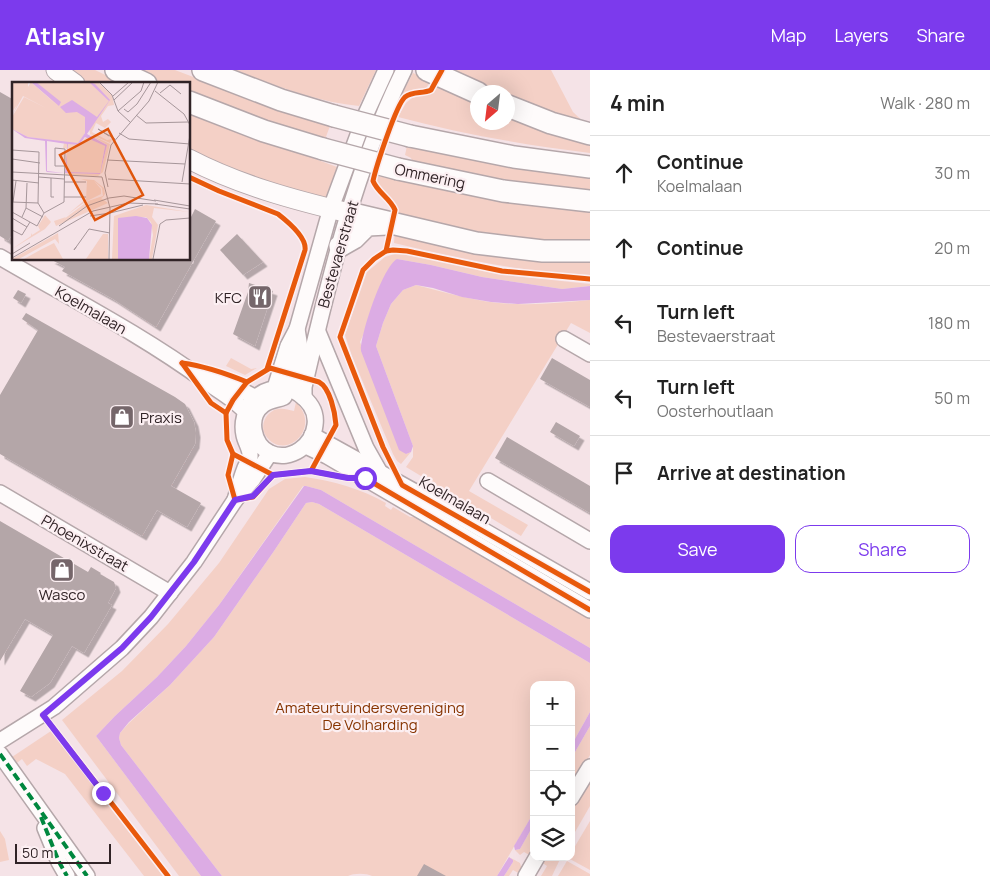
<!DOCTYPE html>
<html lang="en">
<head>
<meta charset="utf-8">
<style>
	:root { --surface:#fff; --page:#f2f2f2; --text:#222; --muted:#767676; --line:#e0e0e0; --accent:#7c3aed }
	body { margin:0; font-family:Manrope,sans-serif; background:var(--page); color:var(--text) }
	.controls { position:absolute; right:15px; bottom:15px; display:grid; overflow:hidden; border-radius:10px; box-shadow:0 5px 20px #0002 }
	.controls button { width:45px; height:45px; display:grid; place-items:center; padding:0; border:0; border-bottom:1px solid var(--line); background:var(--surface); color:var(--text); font:25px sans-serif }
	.compass { position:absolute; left:470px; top:15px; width:45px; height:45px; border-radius:50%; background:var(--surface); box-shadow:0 5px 20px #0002; rotate:208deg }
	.scale { position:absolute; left:15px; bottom:12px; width:96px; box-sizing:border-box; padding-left:5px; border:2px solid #302326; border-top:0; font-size:14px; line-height:18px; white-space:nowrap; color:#302326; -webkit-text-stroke:4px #fceff2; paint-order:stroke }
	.stop { position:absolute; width:15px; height:15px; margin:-11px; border:4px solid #7c3aed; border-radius:50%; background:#fff }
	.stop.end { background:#7c3aed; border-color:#fff; box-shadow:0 1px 5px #0008 }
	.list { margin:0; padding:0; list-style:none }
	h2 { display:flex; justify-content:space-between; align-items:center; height:65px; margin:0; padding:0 20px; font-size:21px }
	h2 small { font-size:16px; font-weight:400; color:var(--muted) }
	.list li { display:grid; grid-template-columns:32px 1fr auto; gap:15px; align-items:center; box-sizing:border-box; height:75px; padding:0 20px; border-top:1px solid var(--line) }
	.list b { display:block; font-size:19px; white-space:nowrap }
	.list p { margin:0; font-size:16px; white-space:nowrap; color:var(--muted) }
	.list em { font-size:16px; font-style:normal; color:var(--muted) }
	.actions { display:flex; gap:10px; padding:15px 20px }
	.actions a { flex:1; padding:11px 0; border:1px solid var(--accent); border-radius:15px; text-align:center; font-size:18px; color:var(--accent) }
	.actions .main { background:var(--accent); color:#fff }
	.icon { flex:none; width:28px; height:28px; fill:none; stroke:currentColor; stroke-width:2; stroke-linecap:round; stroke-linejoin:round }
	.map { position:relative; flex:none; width:590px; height:806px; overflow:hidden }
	header { display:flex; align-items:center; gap:30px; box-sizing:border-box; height:70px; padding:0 25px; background:var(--accent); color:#fff }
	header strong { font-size:24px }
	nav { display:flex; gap:28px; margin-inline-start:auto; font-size:18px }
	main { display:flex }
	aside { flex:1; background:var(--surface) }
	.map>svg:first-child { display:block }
	.green { fill:#f4d0c6 }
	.water { fill:#dcace4 }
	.building { fill:#b4a6a8; filter:url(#shadow) }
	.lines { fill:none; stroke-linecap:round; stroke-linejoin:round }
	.minor-casing { stroke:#b5a7aa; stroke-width:18 }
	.major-casing { stroke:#b5a7aa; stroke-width:21 }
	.highway-casing { stroke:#b5a7aa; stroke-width:24 }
	.minor { stroke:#fefbfb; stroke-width:15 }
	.major { stroke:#fefbfb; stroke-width:19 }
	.highway { stroke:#fefbfb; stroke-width:21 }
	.highway-bridge-casing { stroke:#b5a7aa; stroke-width:24; stroke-linecap:butt }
	.highway-bridge { stroke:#fefbfb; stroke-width:21 }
	.quiet { stroke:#00873e; stroke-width:4; stroke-dasharray:8 4; stroke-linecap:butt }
	.cycleway-casing { stroke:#fceff2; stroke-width:8 }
	.cycleway { stroke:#e8590c; stroke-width:5 }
	.route { stroke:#7c3aed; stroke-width:6 }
	.labels { text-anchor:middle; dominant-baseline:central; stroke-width:4.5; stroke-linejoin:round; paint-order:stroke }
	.street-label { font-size:15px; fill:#302326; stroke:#fceff2 }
	.poi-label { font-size:15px; fill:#302326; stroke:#fceff2; text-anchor:end }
	.park-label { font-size:15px; fill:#863400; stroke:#fceff2 }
	.inset-road { fill:none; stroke:#a6969a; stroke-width:1 }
	.view { fill:#df560d; fill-opacity:0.15; stroke:#df560d; stroke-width:2.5 }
	.inset-edge { fill:none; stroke:#302326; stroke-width:2.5 }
</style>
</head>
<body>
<header>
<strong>Atlasly</strong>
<nav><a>Map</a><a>Layers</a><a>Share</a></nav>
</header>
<main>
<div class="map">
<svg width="590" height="806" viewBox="0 0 590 806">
	<defs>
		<filter id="shadow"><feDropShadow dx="4.5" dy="4.5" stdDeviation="0" flood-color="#0004"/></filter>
	</defs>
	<rect width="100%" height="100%" fill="#f5e3e7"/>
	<g class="green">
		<polygon points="67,0 95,0 124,14 89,14"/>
		<polygon points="134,0 175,0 269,36 330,56 324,72 189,23 189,14 165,14"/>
		<path d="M234,0H376L359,36C316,32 274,15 234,0Z"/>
		<polygon points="445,0 551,0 573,42 590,58 508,28 508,22 495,22"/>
		<polygon points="413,3 431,11 426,18 413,20 401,26"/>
		<path d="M439,14L477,31L478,52H508V43L590,69V83C525,75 461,64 398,47L406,33L412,28L432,23Z"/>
		<polygon points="189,42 337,97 326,130 241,106 189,80"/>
		<polygon points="407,76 497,94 590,107 590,124 517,114 414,95 411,88 405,85"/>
		<path d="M378,106L464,124L590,141V177L548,178L396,151C401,133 387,126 376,113Z"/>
		<path d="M395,159L590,187V205C523,203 459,188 394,173Z"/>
		<polygon points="398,183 513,206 590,214 590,216 562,219 482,207 431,195 397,189 360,272 406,384 411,382 401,394 397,391 393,384 352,286 345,265 367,202 385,187"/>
		<path d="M416,215C449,223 483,234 517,234C541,235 566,232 590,230V263L571,253L469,421L528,455L521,466L406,397L413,387V376L376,276L383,253L391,234L403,220Z"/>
		<polygon points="231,288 251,299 257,298 245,305 226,296"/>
		<path d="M296,332C323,359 284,392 266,366C259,356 266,341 278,339C284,338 288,340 294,341Z"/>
		<path d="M305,407C334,411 361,419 386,433L385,436L391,440L393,437L410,447H420L590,547V578L321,420L306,416H303L219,535L186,576L157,607L115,646L96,666L201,806H179L62,650L122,601L168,554L219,493L269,419L285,409Z"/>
		<path d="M312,432L319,434L590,593V642L571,676V615H534V742L497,806H372C366,803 354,803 348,806H222L121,675L119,668L120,663L129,653L170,615L214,567L274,481L306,433Z"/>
		<polygon points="590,656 590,685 571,717 571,689"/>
		<polygon points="51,661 59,671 163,806 144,806 65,704 36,689 27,696 22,689 14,695 12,692 12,687"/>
		<polygon points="590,705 590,736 571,769 571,737"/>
		<polygon points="590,751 590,800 568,788 571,787 571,783"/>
		<polygon points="534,754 534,780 531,786 524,782 520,785 515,780 520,779"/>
		<polygon points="0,761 5,769 9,790 0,792"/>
		<polygon points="542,787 561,787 552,806 541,806 547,796 540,791"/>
		<polygon points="511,788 520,793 522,800 520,804 513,800 509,806 504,806 513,792"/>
		<polygon points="567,791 590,804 590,806 558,806"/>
	</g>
	<g class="water">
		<path d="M397,189L431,195L482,207L562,219L590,216V230L518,234L491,232L462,227L433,218L416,215L403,220L391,234L383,253L376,276L413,376L411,382L406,384L399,380L361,281C360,265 383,196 397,189Z"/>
		<polygon points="304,416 306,416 321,420 590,578 590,593 319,434 312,432 306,433 274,481 214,567 170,615 129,652 120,663 119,668 121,675 222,806 201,806 96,666 115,646 157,607 186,576 219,535"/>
		<polygon points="590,642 590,656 571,689 571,676"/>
		<polygon points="534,742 534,754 520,779 515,780 514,776"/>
		<polygon points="509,787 513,790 513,792 504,806 497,806"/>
	</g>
	<g class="building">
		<polygon points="0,22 14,30 14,168 11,166 8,171 0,166"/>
		<polygon points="195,139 216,151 156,257 113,229 62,201 65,197 50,189 189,189 189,151"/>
		<polygon points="237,164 263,192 243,205 220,180"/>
		<polygon points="249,213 273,221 255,276 233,264 248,222"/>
		<polygon points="18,220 26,224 21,233 13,228"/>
		<polygon points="26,243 175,327 185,334 194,352 196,363 195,374 171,416 201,433 187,457 157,440 142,466 0,384 0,325 38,260 22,249"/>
		<polygon points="552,288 590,310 590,337 540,309"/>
		<polygon points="556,352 580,366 574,376 550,362"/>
		<polygon points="507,367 590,416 590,443 495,388"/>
		<polygon points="0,451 88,502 91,497 101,503 100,504 114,512 116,518 108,533 112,535 84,583 72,576 50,613 31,627 20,621 53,565 25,549 0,591"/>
		<polygon points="424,794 446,806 417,806"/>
	</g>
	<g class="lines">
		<defs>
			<g id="minor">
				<path d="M0,187C68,227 141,264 205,311C222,323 239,332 252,349"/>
				<polyline points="318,262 366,378 379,401"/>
				<polyline points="564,269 590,284"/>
				<polyline points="204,303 224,311 256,328"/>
				<polyline points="275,318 288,276 297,259 331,138 365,46 386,0"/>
				<path d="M304,328V317C329,209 355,99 404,0"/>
				<polyline points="312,365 455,444 590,522"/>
				<polyline points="306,376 327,386 590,540"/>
				<polyline points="488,411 590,471"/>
				<polyline points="0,423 170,523"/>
				<path d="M235,430C238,419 241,408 245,398C247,394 249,391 250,387C251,379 245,372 244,365C240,347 251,325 269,320C279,317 290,318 299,324C309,331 317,341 315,355C313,375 291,392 270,383C253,375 247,347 263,335C269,330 277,330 284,327L290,315L300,278L297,259"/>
				<polyline points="0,671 54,637 122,578 151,547 194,492 235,430 253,409 270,383"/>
				<polyline points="0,684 87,806"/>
				<polyline points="571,728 590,697"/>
				<polyline points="45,758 59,792 67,806"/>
				<polyline points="526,806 537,787"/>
			</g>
			<g id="major">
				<polyline points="56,0 75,14"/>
				<path d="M189,89C239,115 294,130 349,143"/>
			</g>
			<g id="highway">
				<polyline points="116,0 146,14"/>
				<polyline points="203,0 281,30 334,46"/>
				<polyline points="427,0 478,23"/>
				<polyline points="189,32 264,61 323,79"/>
				<polyline points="508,36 551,53 590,64"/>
				<polyline points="410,66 514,87 590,97"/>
				<polyline points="398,99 503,121 590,131"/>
				<polyline points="349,143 476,173 543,181 590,181"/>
				<polyline points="340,176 354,168 364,158 368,155 387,154"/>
			</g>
		</defs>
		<use href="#minor" class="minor-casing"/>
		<use href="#major" class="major-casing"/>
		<use href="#highway" class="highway-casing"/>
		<use href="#minor" class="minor"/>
		<use href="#major" class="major"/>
		<use href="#highway" class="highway"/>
		<defs>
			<g id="highway-bridge">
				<polyline points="334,46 410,66"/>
				<polyline points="323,79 398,99"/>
			</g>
		</defs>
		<use href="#highway-bridge" class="highway-bridge-casing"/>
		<use href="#highway-bridge" class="highway-bridge"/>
		<g class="quiet">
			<polyline points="0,684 87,806"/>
			<polyline points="41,747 59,792 67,806"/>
		</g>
		<defs>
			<g id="cycleway">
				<path d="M442,0L431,20C423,24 413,21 405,27C396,35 376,97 373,111C378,123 390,128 395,140L386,181L374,189L363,200L340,267L383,377L402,415L590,522"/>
				<path d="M189,107L219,121L278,144C287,151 307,167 305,180L267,299"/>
				<polyline points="386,181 393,180 407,181 502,201 590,209"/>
				<path d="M182,293C205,296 225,303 247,312"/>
				<polyline points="182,293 211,333 226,343"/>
				<path d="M270,298L319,312C330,318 335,342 336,355L311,401L273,405L233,384L227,370L226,343L233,330L247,312Z"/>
				<polyline points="233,384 228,405 235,430 253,427 273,405"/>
				<polyline points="311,401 348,408 365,408 590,540"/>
				<polyline points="43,645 168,806"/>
			</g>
		</defs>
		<use href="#cycleway" class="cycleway-casing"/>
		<use href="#cycleway" class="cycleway"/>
	</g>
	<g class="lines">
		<polyline class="route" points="103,723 43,645 122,578 151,547 194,492 235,430 253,426 273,405 311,401 348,408 365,408"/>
	</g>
	<defs>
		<symbol id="restaurant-square" viewBox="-11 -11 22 22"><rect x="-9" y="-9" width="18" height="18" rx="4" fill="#75666a" stroke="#fceff2"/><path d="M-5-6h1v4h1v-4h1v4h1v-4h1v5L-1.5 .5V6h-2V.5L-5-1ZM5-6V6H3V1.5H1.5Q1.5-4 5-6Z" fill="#fff"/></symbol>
		<symbol id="shop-square" viewBox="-11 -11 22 22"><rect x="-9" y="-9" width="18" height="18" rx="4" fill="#75666a" stroke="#fceff2"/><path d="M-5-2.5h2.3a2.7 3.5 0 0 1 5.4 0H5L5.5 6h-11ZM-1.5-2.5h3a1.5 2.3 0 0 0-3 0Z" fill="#fff"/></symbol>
	</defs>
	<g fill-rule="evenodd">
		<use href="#restaurant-square" x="246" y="213" width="28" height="28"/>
		<use href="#shop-square" x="108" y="333" width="28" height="28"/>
		<use href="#shop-square" x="48" y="486" width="28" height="28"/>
	</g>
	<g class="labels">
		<g class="street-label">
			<text transform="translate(430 106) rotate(12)">Ommering</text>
			<text transform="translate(338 184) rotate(-74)">Bestevaerstraat</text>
			<text transform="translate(91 240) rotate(30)">Koelmalaan</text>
			<text transform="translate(455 430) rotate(30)">Koelmalaan</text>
			<text transform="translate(85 473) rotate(30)">Phoenixstraat</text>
		</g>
		<g class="poi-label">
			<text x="242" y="227">KFC</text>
			<text x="140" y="347" text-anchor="start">Praxis</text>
			<text x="62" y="524" text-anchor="middle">Wasco</text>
		</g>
		<g class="park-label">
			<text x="370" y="637">Amateurtuindersvereniging<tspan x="370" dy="17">De Volharding</tspan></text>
		</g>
	</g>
	<g transform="translate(12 12)">
		<rect width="178" height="178" fill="#f5e3e7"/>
		<path d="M1,0H16V5L19,0L46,24L20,0H86L100,13L102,23L96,24L89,34L91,40L96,37L99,40L93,46L84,41L80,50L95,58L100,57L98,61L78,52L77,45L66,62L16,55L0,47V35L12,15L34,26L11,14L0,34L5,23L0,30ZM75,51L98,62L91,90L86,94L54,93L53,91L88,92L95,63ZM74,55L93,64L88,91L53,90L55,67L51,66L52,61L67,63ZM69,97L82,98L92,106L93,112L91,115L89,116L96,121L44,144L42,139L54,135L52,137L76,119L91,114L90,106L82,99L89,107V112L73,120L55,133L74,117L75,99ZM134,123L177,130L142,126L140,135L146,143L140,177H137L141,153L139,140L134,135L106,136V177H103L104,140L103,177H100L102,134ZM33,133L39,140L33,147L0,167L19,154V151L20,153L28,148L26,144ZM46,151L47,162L43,157L7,177H0ZM91,152H96V177H74ZM42,161L51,177H12L30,167Z" fill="#f4d0c6"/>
		<path d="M19,0H24L49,20L47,24ZM77,0L83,2L98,18L75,52L95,63L88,92L53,91L55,71V90L88,91L93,64L73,55L67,63L56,62L55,71V62L35,59V89L52,91L35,90L34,89L33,59L13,56L0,47L16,55L66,61L73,51V35L65,30L54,31L48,25L60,18L85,35L97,19ZM124,134L135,136L140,143L137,177H106V136Z" fill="#dcace4"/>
		<path class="inset-road" d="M87,0L100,13L106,29L118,40M143,9L172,32L178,43M148,11L158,3L169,12M101,14L117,0M102,18L121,0M112,27L116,30L125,22L139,0M106,29L129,9L132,0M124,33L134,41L176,40M107,51L117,57L178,62M97,54L86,47L103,57M0,68L27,70L26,121L32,131M0,77L28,81M95,78L173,82M0,90L90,95M27,95L52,97M90,95L98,126L97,177M39,96V115H42M96,97L178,102M0,98L27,101M52,100H74M170,100L178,53M96,105L93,91L99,63L137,19L146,0M52,115H74M97,116L112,114L144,119M142,118L178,124M0,120L26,121M1,120L4,99M143,122L178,127M14,126L31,135M0,130L25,144L32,131M32,131L52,120L53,67L43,66V84H53M98,131L131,123M78,134L98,131M10,135L14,126L15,101M0,136L15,145M47,144L75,124L97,116M0,148L10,153L18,140M64,165L62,168L77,147L98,151M0,172L18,161M0,176L81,129L116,121L146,122M141,177L148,142L154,138L178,136"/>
		<path class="view" d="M96,47L131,113L83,138L48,73Z"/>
		<rect width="178" height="178" class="inset-edge"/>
	</g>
</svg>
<div class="controls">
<button>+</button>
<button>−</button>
<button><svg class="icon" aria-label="locate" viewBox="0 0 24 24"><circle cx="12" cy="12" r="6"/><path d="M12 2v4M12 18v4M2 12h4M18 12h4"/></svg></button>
<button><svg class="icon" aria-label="layers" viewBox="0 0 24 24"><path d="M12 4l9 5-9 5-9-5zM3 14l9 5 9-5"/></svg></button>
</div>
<svg class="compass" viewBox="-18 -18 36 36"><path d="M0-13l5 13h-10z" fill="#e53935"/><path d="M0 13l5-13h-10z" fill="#767676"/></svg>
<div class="scale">50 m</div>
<div class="stop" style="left:365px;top:408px"></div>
<div class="stop end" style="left:103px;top:723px"></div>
</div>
<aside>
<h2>4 min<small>Walk · 280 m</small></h2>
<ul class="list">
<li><svg class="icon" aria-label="ahead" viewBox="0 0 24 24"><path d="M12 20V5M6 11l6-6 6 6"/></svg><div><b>Continue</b><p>Koelmalaan</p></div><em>30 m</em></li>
<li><svg class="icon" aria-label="ahead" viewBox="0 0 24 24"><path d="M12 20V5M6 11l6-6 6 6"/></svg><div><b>Continue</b></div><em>20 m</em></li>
<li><svg class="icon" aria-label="left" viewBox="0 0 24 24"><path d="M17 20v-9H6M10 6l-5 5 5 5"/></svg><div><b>Turn left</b><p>Bestevaerstraat</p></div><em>180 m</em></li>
<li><svg class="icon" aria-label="left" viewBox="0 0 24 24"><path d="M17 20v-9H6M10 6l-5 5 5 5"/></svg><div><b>Turn left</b><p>Oosterhoutlaan</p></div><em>50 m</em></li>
<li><svg class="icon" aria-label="arrive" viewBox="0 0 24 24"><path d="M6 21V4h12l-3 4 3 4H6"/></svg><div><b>Arrive at destination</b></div></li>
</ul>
<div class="actions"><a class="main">Save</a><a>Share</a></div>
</aside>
</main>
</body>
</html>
